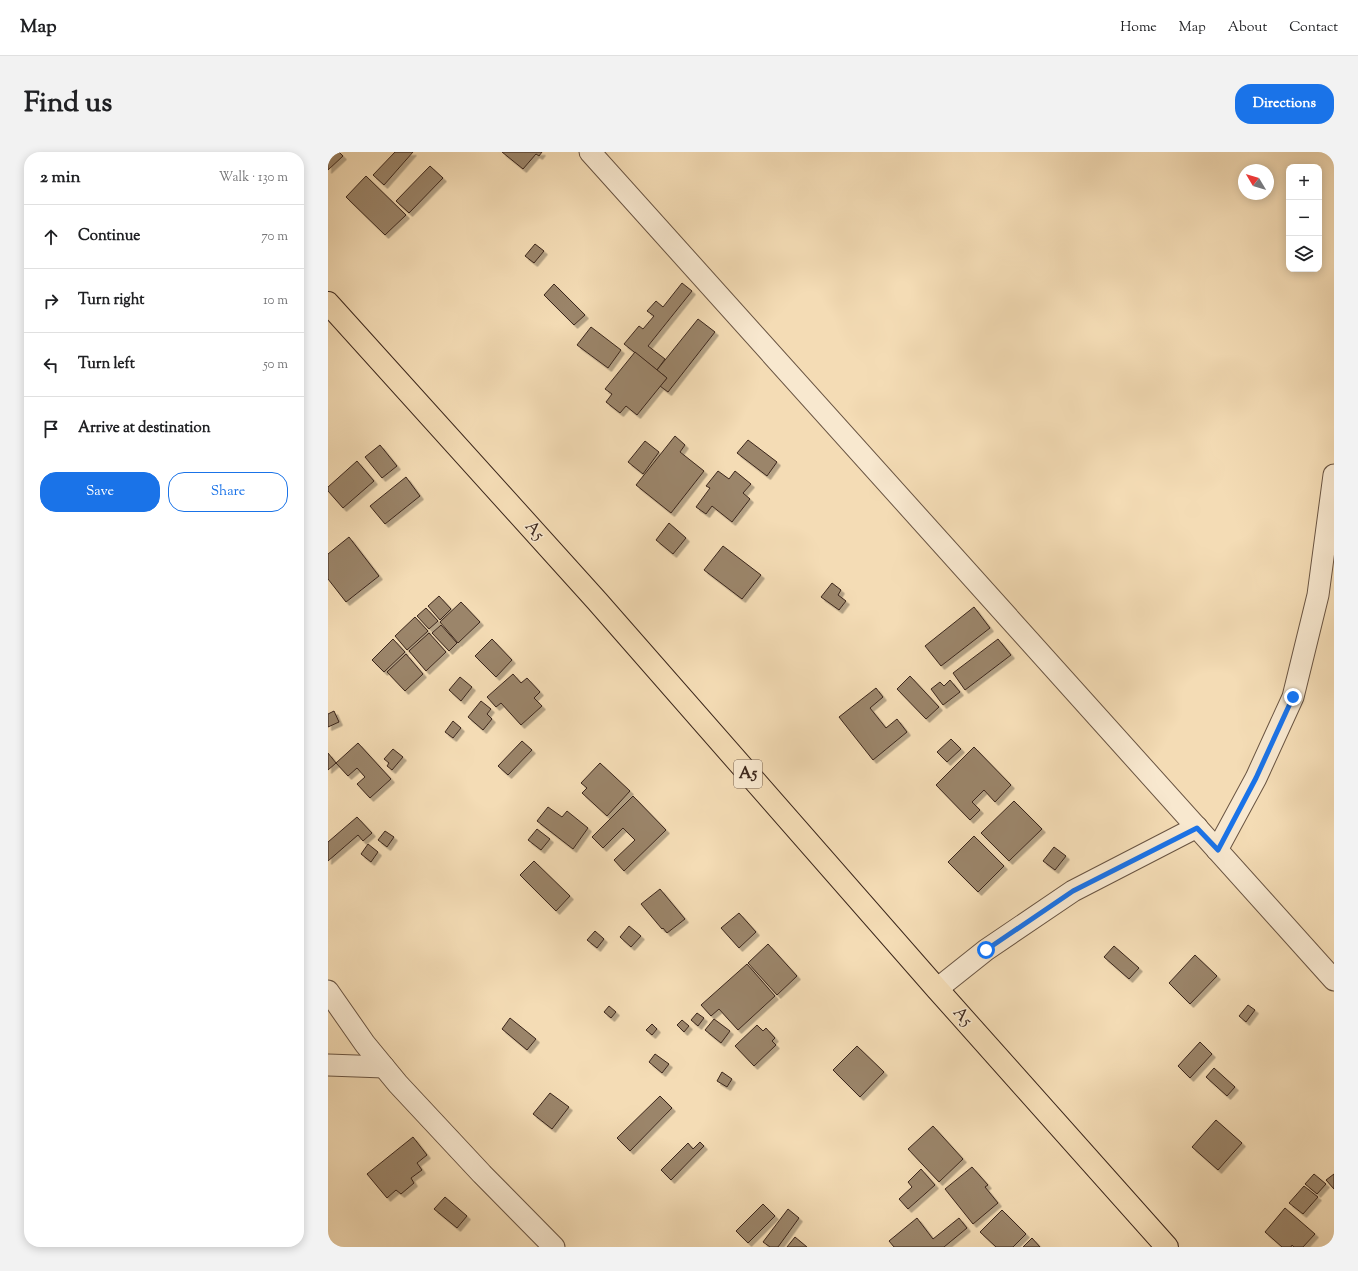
<!DOCTYPE html>
<html lang="en">
<head>
<meta charset="utf-8">
<style>
	:root { --surface:#fff; --page:#f2f2f2; --text:#202124; --muted:#757577; --line:#e0e0e0; --accent:#1a73e8 }
	body { margin:0; font-family:"Sorts Mill Goudy",serif; background:var(--page); color:var(--text) }
	.controls { position:absolute; right:12px; top:12px; display:grid; overflow:hidden; border-radius:8px; box-shadow:0 2px 10px #0003 }
	.controls button { width:36px; height:36px; display:grid; place-items:center; padding:0; border:0; border-bottom:1px solid var(--line); background:var(--surface); color:var(--text); font:20px sans-serif }
	.compass { position:absolute; left:910px; top:12px; width:36px; height:36px; border-radius:50%; background:var(--surface); box-shadow:0 2px 10px #0003; rotate:308deg }
	.stop { position:absolute; width:12px; height:12px; margin:-9px; border:3px solid #1a73e8; border-radius:50%; background:#fff }
	.stop.end { background:#1a73e8; border-color:#fff; box-shadow:0 1px 4px #0008 }
	.list { margin:0; padding:0; list-style:none }
	h2 { display:flex; justify-content:space-between; align-items:center; height:52px; margin:0; padding:0 16px; font-size:17px }
	h2 small { font-size:13px; font-weight:400; color:var(--muted) }
	.list li { display:grid; grid-template-columns:26px 1fr auto; gap:12px; align-items:center; box-sizing:border-box; height:64px; padding:0 16px; border-top:1px solid var(--line) }
	.list b { display:block; font-size:15px; white-space:nowrap }
	.list em { font-size:13px; font-style:normal; color:var(--muted) }
	.actions { display:flex; gap:8px; padding:12px 16px }
	.actions a { flex:1; padding:9px 0; border:1px solid var(--accent); border-radius:16px; text-align:center; font-size:14px; color:var(--accent) }
	.actions .main { background:var(--accent); color:#fff }
	.icon { flex:none; width:22px; height:22px; fill:none; stroke:currentColor; stroke-width:2; stroke-linecap:round; stroke-linejoin:round }
	.map { position:relative; flex:none; width:1006px; height:1095px; overflow:hidden; border-radius:16px }
	header { display:flex; align-items:center; gap:24px; box-sizing:border-box; height:56px; padding:0 20px; background:var(--surface); border-bottom:1px solid var(--line) }
	header strong { font-size:19px }
	nav { display:flex; gap:22px; margin-inline-start:auto; font-size:14px }
	.intro { display:flex; align-items:center; justify-content:space-between; box-sizing:border-box; height:96px; padding:0 24px }
	h1 { margin:0; font-size:28px }
	.button { padding:10px 18px; border-radius:16px; background:var(--accent); color:#fff; font-size:14px; font-weight:700 }
	main { display:flex; gap:24px; padding:0 24px }
	aside { flex:1; background:var(--surface); border-radius:16px; box-shadow:0 2px 10px #0003 }
	.map>svg:first-child { display:block }
	.building { fill:#9b856b; stroke:#3b261b; filter:url(#shadow) }
	.lines { fill:none; stroke-linecap:round; stroke-linejoin:round }
	.street-casing { stroke:#695442; stroke-width:23 }
	.highway-casing { stroke:#3b261b; stroke-width:24 }
	.street { stroke:#f8e8cf; stroke-width:21 }
	.highway { stroke:#f4dcb5; stroke-width:22 }
	.route { stroke:#1a73e8; stroke-width:5 }
	.labels { text-anchor:middle; dominant-baseline:central; stroke-width:3; stroke-linejoin:round; paint-order:stroke }
	.shield { fill:#f8e8cf; stroke:#746051; stroke-width:1 }
	.shield-label { font-size:16px; font-weight:bold; fill:#3b261b }
	.street-label { font-size:17px; fill:#3b261b; stroke:#f8e8cf }
</style>
</head>
<body>
<header>
<strong>Map</strong>
<nav><a>Home</a><a>Map</a><a>About</a><a>Contact</a></nav>
</header>
<div class="intro"><h1>Find us</h1><a class="button">Directions</a></div>
<main>
<aside>
<h2>2 min<small>Walk · 130 m</small></h2>
<ul class="list">
<li><svg class="icon" aria-label="ahead" viewBox="0 0 24 24"><path d="M12 20V5M6 11l6-6 6 6"/></svg><div><b>Continue</b></div><em>70 m</em></li>
<li><svg class="icon" aria-label="right" viewBox="0 0 24 24"><path d="M7 20v-9h11M14 6l5 5-5 5"/></svg><div><b>Turn right</b></div><em>10 m</em></li>
<li><svg class="icon" aria-label="left" viewBox="0 0 24 24"><path d="M17 20v-9H6M10 6l-5 5 5 5"/></svg><div><b>Turn left</b></div><em>50 m</em></li>
<li><svg class="icon" aria-label="arrive" viewBox="0 0 24 24"><path d="M6 21V4h12l-3 4 3 4H6"/></svg><div><b>Arrive at destination</b></div></li>
</ul>
<div class="actions"><a class="main">Save</a><a>Share</a></div>
</aside>
<div class="map">
<svg width="1006" height="1095" viewBox="0 0 1006 1095">
	<defs>
		<filter id="shadow"><feDropShadow dx="3.5" dy="3.5" stdDeviation="0" flood-color="#0004"/></filter>
	</defs>
	<rect width="100%" height="100%" fill="#f4dcb5"/>
	<filter id="stains"><feTurbulence type="fractalNoise" baseFrequency=".005" numOctaves="4"/><feColorMatrix values="0 0 0 0 .2 0 0 0 0 .09 0 0 0 0 .02 0 0 0 .5 -.17"/></filter>
	<radialGradient id="worn" r=".72"><stop offset=".6" stop-color="#630" stop-opacity="0"/><stop offset="1" stop-color="#630" stop-opacity=".3"/></radialGradient>
	<g class="building">
		<polygon points="0,0 11,0 15,4 0,18"/>
		<polygon points="67,0 85,0 56,33 45,23"/>
		<polygon points="174,0 214,0 211,4 208,2 195,17"/>
		<polygon points="102,14 115,26 81,61 68,49"/>
		<polygon points="38,24 78,63 57,83 18,45"/>
		<polygon points="207,92 216,99 206,111 197,104"/>
		<polygon points="354,131 364,139 320,194 337,207 329,218 296,192 311,174 315,177 326,164 319,159 328,149 335,155"/>
		<polygon points="226,132 257,163 246,173 216,143"/>
		<polygon points="370,167 387,180 340,240 332,234 339,226 329,218"/>
		<polygon points="263,175 293,198 280,216 249,193"/>
		<polygon points="307,200 339,226 309,263 298,254 292,261 278,250 284,242 277,237"/>
		<polygon points="347,284 357,293 352,300 376,319 343,361 308,333"/>
		<polygon points="420,288 449,310 439,324 409,301"/>
		<polygon points="317,289 331,300 315,322 300,310"/>
		<polygon points="52,293 69,314 54,326 37,305"/>
		<polygon points="29,309 46,329 15,356 0,339 0,335"/>
		<polygon points="390,319 401,327 407,319 423,332 415,341 422,347 404,370 384,354 378,362 368,355 382,336 378,334"/>
		<polygon points="78,325 92,344 57,372 42,354"/>
		<polygon points="341,371 358,386 345,402 328,388"/>
		<polygon points="21,385 51,424 18,450 0,427 0,402"/>
		<polygon points="395,394 433,423 414,447 376,418"/>
		<polygon points="504,431 513,438 510,443 518,449 511,458 493,445"/>
		<polygon points="111,444 123,457 112,468 100,454"/>
		<polygon points="133,450 152,470 130,491 112,470"/>
		<polygon points="646,455 662,476 613,514 597,494"/>
		<polygon points="98,456 110,469 101,477 89,464"/>
		<polygon points="87,465 100,479 79,498 67,484"/>
		<polygon points="113,473 129,491 121,499 104,481"/>
		<polygon points="101,481 118,500 98,519 81,499"/>
		<polygon points="65,487 77,500 56,520 44,508"/>
		<polygon points="164,487 184,508 168,525 147,504"/>
		<polygon points="670,487 683,503 637,538 625,521"/>
		<polygon points="78,502 95,522 77,539 59,520"/>
		<polygon points="185,522 193,531 199,526 212,540 206,546 214,554 193,573 173,551 168,555 159,545"/>
		<polygon points="582,524 611,555 598,567 569,537"/>
		<polygon points="132,525 144,535 133,549 121,538"/>
		<polygon points="622,528 632,540 615,553 603,537 612,530 616,534"/>
		<polygon points="548,536 555,545 542,556 558,576 569,567 579,580 545,608 511,565"/>
		<polygon points="153,549 163,557 159,562 164,567 155,578 140,565"/>
		<polygon points="6,559 11,570 0,575 0,562"/>
		<polygon points="125,569 133,576 125,586 117,580"/>
		<polygon points="623,587 633,597 619,610 609,600"/>
		<polygon points="194,589 204,598 180,623 170,614"/>
		<polygon points="30,591 63,627 42,646 29,632 37,625 29,616 20,624 8,611"/>
		<polygon points="646,595 683,633 667,650 656,638 644,650 652,658 642,668 608,633"/>
		<polygon points="65,597 75,605 64,618 59,614 61,611 56,607"/>
		<polygon points="0,601 8,611 0,618"/>
		<polygon points="272,611 302,639 279,664 254,641 259,636 253,631"/>
		<polygon points="305,644 338,678 296,719 286,708 307,688 295,676 275,696 264,685"/>
		<polygon points="686,649 714,677 681,709 653,681"/>
		<polygon points="220,655 234,665 239,659 260,676 245,697 209,669"/>
		<polygon points="29,665 44,681 35,689 30,683 0,709 0,690"/>
		<polygon points="209,677 222,687 213,698 200,688"/>
		<polygon points="57,679 66,685 59,695 50,688"/>
		<polygon points="646,684 676,714 650,740 620,710"/>
		<polygon points="40,692 50,700 43,710 33,702"/>
		<polygon points="726,695 738,704 727,718 715,709"/>
		<polygon points="206,709 242,744 228,759 192,723"/>
		<polygon points="332,737 357,767 339,781 335,776 334,777 313,752"/>
		<polygon points="411,761 428,780 411,796 393,776"/>
		<polygon points="301,774 313,784 303,795 292,785"/>
		<polygon points="267,779 276,787 269,796 259,788"/>
		<polygon points="440,792 469,824 449,843 420,811"/>
		<polygon points="786,794 811,816 801,827 776,805"/>
		<polygon points="867,803 889,824 862,852 841,831"/>
		<polygon points="419,812 447,844 410,878 391,857 383,864 373,853"/>
		<polygon points="920,853 927,858 918,870 911,864"/>
		<polygon points="281,854 288,860 283,866 276,860"/>
		<polygon points="369,861 376,866 370,874 363,868"/>
		<polygon points="182,866 208,887 199,898 174,877"/>
		<polygon points="386,867 402,879 393,891 377,878"/>
		<polygon points="354,868 361,874 356,880 349,873"/>
		<polygon points="324,872 329,877 324,883 318,878"/>
		<polygon points="429,873 435,879 438,876 447,886 444,889 448,893 426,914 407,894"/>
		<polygon points="872,890 884,902 862,926 850,914"/>
		<polygon points="529,894 556,920 532,945 505,918"/>
		<polygon points="327,902 341,912 334,921 321,910"/>
		<polygon points="886,916 907,935 899,944 878,925"/>
		<polygon points="394,920 404,927 399,935 389,929"/>
		<polygon points="222,941 241,955 224,977 205,962"/>
		<polygon points="332,944 344,956 302,999 289,986"/>
		<polygon points="888,968 914,991 890,1018 864,995"/>
		<polygon points="605,974 635,1007 611,1030 580,997"/>
		<polygon points="85,985 99,1003 89,1011 94,1018 83,1026 86,1031 73,1042 68,1038 59,1046 39,1022"/>
		<polygon points="372,990 376,994 343,1028 333,1018 360,991 365,997"/>
		<polygon points="644,1015 660,1033 657,1035 670,1051 645,1072 617,1037"/>
		<polygon points="593,1017 607,1033 580,1057 571,1047 584,1035 580,1030"/>
		<polygon points="986,1022 998,1032 989,1042 977,1032"/>
		<polygon points="1006,1022 1006,1037 998,1028"/>
		<polygon points="976,1034 990,1045 975,1062 961,1051"/>
		<polygon points="117,1045 139,1064 129,1076 106,1057"/>
		<polygon points="435,1052 447,1064 420,1091 408,1079"/>
		<polygon points="957,1056 987,1082 975,1095 966,1095 964,1093 963,1095 954,1095 937,1080"/>
		<polygon points="460,1057 471,1066 450,1095 442,1095 435,1090"/>
		<polygon points="674,1058 698,1082 685,1095 668,1095 652,1080"/>
		<polygon points="589,1066 605,1087 631,1066 639,1076 616,1095 566,1095 561,1089"/>
		<polygon points="467,1085 479,1095 459,1095"/>
		<polygon points="704,1086 712,1095 695,1095"/>
	</g>
	<g class="lines">
		<defs>
			<g id="street">
				<polyline points="262,0 1006,828"/>
				<polyline points="889,698 928,626 965,545 990,443 1006,323"/>
				<polyline points="609,837 658,798 745,739 869,675"/>
				<polyline points="0,839 37,892 70,932 154,1022 226,1095"/>
				<polyline points="0,913 56,915"/>
			</g>
			<polyline id="highway" points="0,151 269,449 609,837 839,1095"/>
		</defs>
		<use href="#street" class="street-casing"/>
		<use href="#highway" class="highway-casing"/>
		<use href="#street" class="street"/>
		<use href="#highway" class="highway"/>
	</g>
	<g class="lines">
		<polyline class="route" points="658,798 745,739 869,676 890,698 928,626 965,545"/>
	</g>
	<g class="labels">
		<rect class="shield" x="406" y="608" width="28" height="28" rx="3"/>
		<g class="shield-label">
			<text x="420" y="622">A5</text>
		</g>
		<g class="street-label">
			<text transform="translate(206 379) rotate(48)">A5</text>
			<text transform="translate(634 865) rotate(48)">A5</text>
		</g>
	</g>
	<rect width="100%" height="100%" filter="url(#stains)"/>
	<rect width="100%" height="100%" fill="url(#worn)"/>
</svg>
<div class="controls">
<button>+</button>
<button>−</button>
<button><svg class="icon" aria-label="layers" viewBox="0 0 24 24"><path d="M12 4l9 5-9 5-9-5zM3 14l9 5 9-5"/></svg></button>
</div>
<svg class="compass" viewBox="-18 -18 36 36"><path d="M0-13l5 13h-10z" fill="#e53935"/><path d="M0 13l5-13h-10z" fill="#757577"/></svg>
<div class="stop" style="left:658px;top:798px"></div>
<div class="stop end" style="left:965px;top:545px"></div>
</div>
</main>
</body>
</html>
